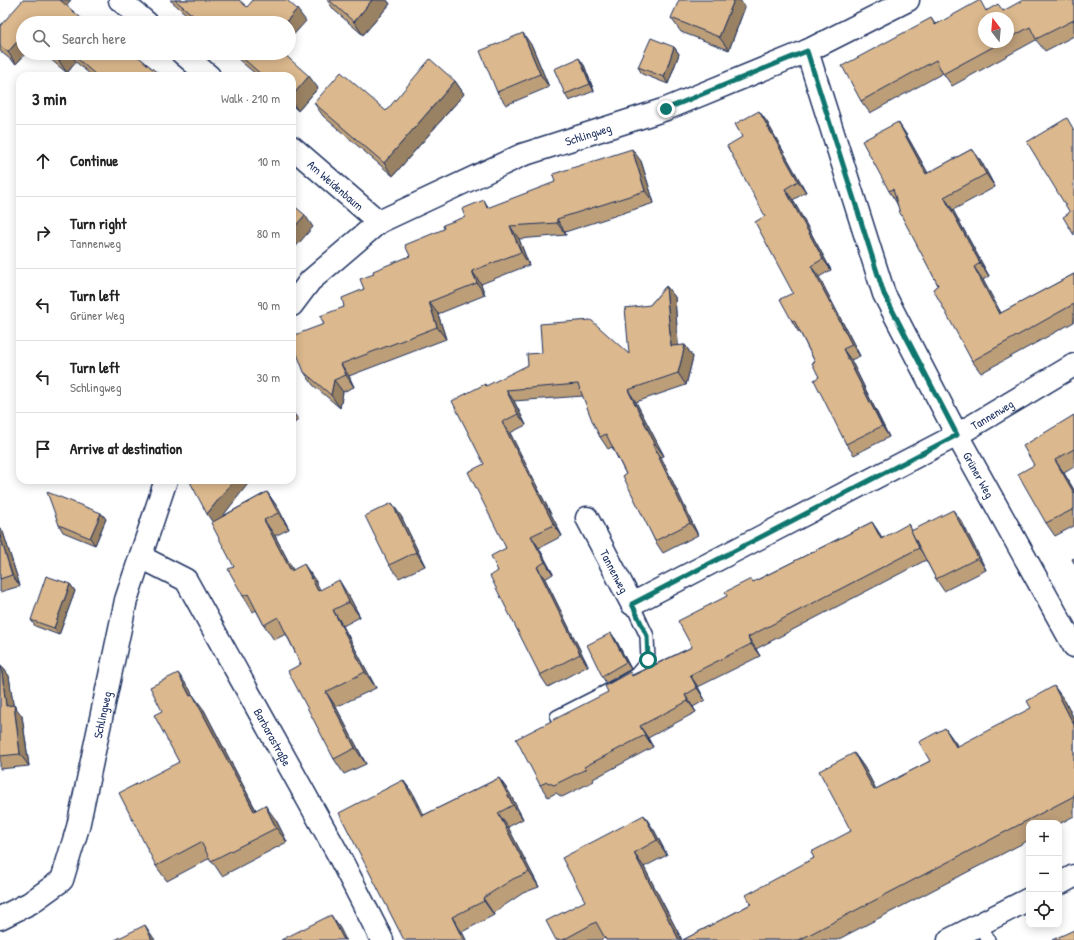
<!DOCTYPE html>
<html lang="en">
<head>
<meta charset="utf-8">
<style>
	:root { --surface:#fff; --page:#f2f2f2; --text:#222; --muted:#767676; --line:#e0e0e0 }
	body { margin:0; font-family:"Patrick Hand",sans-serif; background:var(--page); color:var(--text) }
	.controls { position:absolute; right:12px; bottom:12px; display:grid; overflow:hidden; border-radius:8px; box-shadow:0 2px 10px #0003 }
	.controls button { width:36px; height:36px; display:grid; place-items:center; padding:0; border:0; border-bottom:1px solid var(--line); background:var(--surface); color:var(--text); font:20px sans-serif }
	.compass { position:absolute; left:978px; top:12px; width:36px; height:36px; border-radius:50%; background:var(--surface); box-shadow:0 2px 10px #0003; rotate:344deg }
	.stop { position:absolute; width:12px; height:12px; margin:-9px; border:3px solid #0f766e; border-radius:50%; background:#fff }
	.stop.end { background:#0f766e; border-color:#fff; box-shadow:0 1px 4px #0008 }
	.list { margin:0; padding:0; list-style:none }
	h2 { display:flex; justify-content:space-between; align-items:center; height:52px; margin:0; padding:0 16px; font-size:17px }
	h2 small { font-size:13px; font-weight:400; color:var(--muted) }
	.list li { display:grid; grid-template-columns:26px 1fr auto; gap:12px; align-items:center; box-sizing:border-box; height:72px; padding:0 16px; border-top:1px solid var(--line) }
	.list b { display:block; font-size:15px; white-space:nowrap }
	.list p { margin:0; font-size:13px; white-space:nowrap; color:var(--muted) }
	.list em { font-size:13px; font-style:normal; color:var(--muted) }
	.icon { flex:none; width:22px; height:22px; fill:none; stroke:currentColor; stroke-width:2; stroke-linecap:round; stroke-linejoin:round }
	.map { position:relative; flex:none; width:1074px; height:940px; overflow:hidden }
	.search { position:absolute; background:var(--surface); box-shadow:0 2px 10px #0003; left:16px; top:16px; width:280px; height:44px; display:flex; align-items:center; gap:10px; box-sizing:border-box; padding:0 14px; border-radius:22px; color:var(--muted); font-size:15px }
	.panel { position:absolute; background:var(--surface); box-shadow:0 2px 10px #0003; left:16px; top:72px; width:280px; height:412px; border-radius:12px }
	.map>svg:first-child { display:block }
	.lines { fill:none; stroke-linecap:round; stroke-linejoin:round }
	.service-casing { stroke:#1b2f5e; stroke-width:16 }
	.minor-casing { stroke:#1b2f5e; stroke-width:25 }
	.tertiary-casing { stroke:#1b2f5e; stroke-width:25 }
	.service { stroke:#fff; stroke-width:13 }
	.minor { stroke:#fff; stroke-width:22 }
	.tertiary { stroke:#fff; stroke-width:22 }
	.wall { fill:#bc9e79; stroke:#1b2f5e; fill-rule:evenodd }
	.shaded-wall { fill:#998163; stroke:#1b2f5e }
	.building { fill:#dbb88d; stroke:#1b2f5e }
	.route { stroke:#0f766e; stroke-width:5 }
	.labels { text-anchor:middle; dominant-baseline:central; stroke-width:3.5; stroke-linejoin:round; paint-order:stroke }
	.street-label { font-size:12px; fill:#1b2f5e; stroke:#fff }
</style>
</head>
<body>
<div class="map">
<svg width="1074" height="940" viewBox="0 0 1074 940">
	<rect width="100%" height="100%" fill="#fff"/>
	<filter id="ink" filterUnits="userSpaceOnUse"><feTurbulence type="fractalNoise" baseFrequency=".025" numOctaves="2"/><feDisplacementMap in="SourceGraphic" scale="8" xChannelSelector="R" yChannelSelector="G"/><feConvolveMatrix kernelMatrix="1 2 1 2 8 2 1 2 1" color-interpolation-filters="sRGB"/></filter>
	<g filter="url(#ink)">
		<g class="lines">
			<defs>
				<g id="service">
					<polyline points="557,717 616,687 636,675 648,661 647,636 632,604"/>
					<polyline points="980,924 988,940"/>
				</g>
				<g id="minor">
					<polyline points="120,0 147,23"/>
					<path id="s1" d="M807,51L884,294L957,435L1074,646"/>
					<polyline points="182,53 209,76"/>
					<path id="s2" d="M292,147L379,222"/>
					<path id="s3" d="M292,305L310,281L379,222L522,155L666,109L807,51L908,0"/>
					<path id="s4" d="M587,518L632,604L957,435L1074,365"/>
					<path id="s5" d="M141,557L186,580L338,854L382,940"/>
					<path id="s6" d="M0,918L30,903L62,880L78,827L126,600L166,480"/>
				</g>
				<g id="tertiary">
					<polyline points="1059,884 1074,876"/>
					<polyline points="949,940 1029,899"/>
				</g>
			</defs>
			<use href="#service" class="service-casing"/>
			<use href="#minor" class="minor-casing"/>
			<use href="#tertiary" class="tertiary-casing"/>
			<use href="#service" class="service"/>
			<use href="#minor" class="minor"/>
			<use href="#tertiary" class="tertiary"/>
		</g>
		<g class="wall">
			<polygon points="170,0 239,0 247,7 306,21 289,23 196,23"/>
			<polygon points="327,0 387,0 390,4 363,35 334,10"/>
			<path d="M1074,0V36L1045,51L1036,40L952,86L943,73L870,113L861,101L931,18L935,24L987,10L1004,11ZM1008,18V42H984Z"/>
			<polygon points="745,7 729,50 681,32 671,18"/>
			<polygon points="23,23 23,53 26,53 16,64 0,51 0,26"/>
			<polygon points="532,46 549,87 506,105 497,92"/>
			<polygon points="674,47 679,54 668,84 642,74 638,67"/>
			<polygon points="43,53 134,53 161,76 92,76 76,62 67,73"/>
			<polygon points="231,53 283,53 318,88 298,111 292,105 292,76 258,76"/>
			<polygon points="584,65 594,91 569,101 565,94"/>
			<polygon points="455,81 464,94 393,176 323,116 314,103 386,111"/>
			<polygon points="759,111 767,122 806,192 793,200 831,270 819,277 860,356 851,360 889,437 854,455 846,444 819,377 815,362 800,332 799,333 792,321 793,293 742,137"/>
			<polygon points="906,134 928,173 972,149 981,161 995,187 953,210 989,276 983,280 1001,313 1074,274 1074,322 981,373 972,361 938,285 896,202 889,191"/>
			<polygon points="641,161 654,203 565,232 566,235 519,239 529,265 481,284 485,295 438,314 446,339 349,376 354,387 343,392 340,408 313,385 304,372 324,324 364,289 374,274 410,256 444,229 489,208"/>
			<polygon points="666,286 675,297 678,346 685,345 693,357 686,385 636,402 664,456 661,457 698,535 663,553 655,541 626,474 612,447 608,449 600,437 583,396 514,401 526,425 510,433 562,536 539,548 553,574 545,579 588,666 548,687 540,675 498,571 506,548 484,464 485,384 486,386 629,354 650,305"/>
			<polygon points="1074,415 1074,467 1064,473 1074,490 1074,526 1055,536 1046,523 1034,465"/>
			<polygon points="267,492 278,508 289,529 275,536 293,570 315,580 320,590 349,596 360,617 343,626 376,688 336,707 366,764 344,774 334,759 301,664 286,634 274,640 264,625 256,610 253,612 243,596 234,567 223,516"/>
			<polygon points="101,513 106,519 95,545 63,532 59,525"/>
			<polygon points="401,516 425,566 399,578 389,565"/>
			<polygon points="872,522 882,538 913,531 962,522 986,570 944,591 936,579 926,560 756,649 760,656 698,687 705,700 693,707 696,712 648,738 653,747 593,779 594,781 562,797 556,793 548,797 540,785 608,692 632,675 692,647 753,582"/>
			<polygon points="0,528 3,532 20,586 0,592"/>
			<polygon points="70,584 75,591 59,635 35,626 31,620"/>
			<polygon points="611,633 616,640 631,669 606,683 602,676"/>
			<polygon points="0,665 1,665 9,676 13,705 22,716 29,766 0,769"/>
			<polygon points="189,688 192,695 204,710 256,810 276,820 287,842 222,876 210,858 167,881 156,866 179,762 162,711"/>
			<polygon points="1065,701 1074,719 1074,816 1059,824 1059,823 1029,823 1029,840 837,940 683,940 751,904 851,831 854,753 864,767 876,789 930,761 955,742 958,747"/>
			<polygon points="499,778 509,792 523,819 508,827 539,887 523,893 493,913 494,915 462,932 466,940 404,940 403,780 414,795 424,815"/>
			<polygon points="654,830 667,855 644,867 682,940 606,940 604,938 600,940 556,940 585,901"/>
		</g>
		<g class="shaded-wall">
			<polygon points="58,0 71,0 64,8"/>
			<polygon points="372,0 387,0 390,4 363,35 354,22"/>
			<polygon points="734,0 740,0 745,7 729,50 719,37"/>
			<polygon points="297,9 306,21 289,40 289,23 285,23"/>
			<polygon points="523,33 532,46 549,87 540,74"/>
			<polygon points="23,35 23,53 26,53 16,64 8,52"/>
			<polygon points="674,47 679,54 668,84 664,77"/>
			<polygon points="66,53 70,53 76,62 67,73 59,61"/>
			<polygon points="579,58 584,65 594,91 590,84"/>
			<polygon points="309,76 318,88 298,111 292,102 292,96"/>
			<polygon points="455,81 464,94 393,176 384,163"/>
			<polygon points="759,111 767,122 806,192 798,181"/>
			<polygon points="898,122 906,134 935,186 926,174"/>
			<polygon points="632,149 641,161 654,203 645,191"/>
			<polygon points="972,149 981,161 995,187 986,174"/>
			<polygon points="785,189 793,200 831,270 823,259"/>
			<polygon points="944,197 953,210 989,276 980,263"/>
			<polygon points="484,200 492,213 487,208"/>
			<polygon points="305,215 313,227 292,251 292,230"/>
			<polygon points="557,219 565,232 566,235 557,223"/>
			<polygon points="510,226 519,239 529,265 521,252"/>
			<polygon points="811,266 819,277 860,356 852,345"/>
			<polygon points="974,267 983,280 1008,326 999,314"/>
			<polygon points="472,271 481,284 485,295 477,283"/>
			<polygon points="666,286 675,297 679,358 671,346"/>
			<polygon points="429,302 438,314 446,339 437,327"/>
			<polygon points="685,345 693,357 686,385 678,373"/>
			<polygon points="843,349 851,360 889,437 882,426"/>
			<polygon points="341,364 349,376 354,387 346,375"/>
			<polygon points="334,380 343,392 340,408 331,395"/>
			<polygon points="506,390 514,401 526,425 518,414"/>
			<polygon points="628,390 636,402 664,456 655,444"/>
			<polygon points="292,411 298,419 292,426"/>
			<polygon points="502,422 510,433 562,536 554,525"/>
			<polygon points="653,445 661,457 698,535 690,523"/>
			<polygon points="1055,460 1064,473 1074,490 1074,493"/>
			<polygon points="234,480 251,480 215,526 207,514"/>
			<polygon points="267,492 278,508 289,529 278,513"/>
			<polygon points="392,503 401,516 425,566 416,552"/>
			<polygon points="953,510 962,522 986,570 978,558"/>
			<polygon points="101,513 106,519 95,545 90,538"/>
			<polygon points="264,520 275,536 302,587 291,571"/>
			<polygon points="872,522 880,534 889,551 881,539"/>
			<polygon points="908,524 916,536 927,560 919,548"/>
			<polygon points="0,528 3,532 20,586 12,575 0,536"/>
			<polygon points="531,536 539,548 553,574 545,562"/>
			<polygon points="304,564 315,580 329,607 318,591"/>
			<polygon points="537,567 545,579 588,666 580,654"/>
			<polygon points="339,580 349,596 360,617 349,602"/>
			<polygon points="70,584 75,591 59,635 54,628"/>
			<polygon points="333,610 343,626 376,688 365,672"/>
			<polygon points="611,633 616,640 631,669 626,662"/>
			<polygon points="748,637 756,649 760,656 751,644"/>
			<polygon points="1,665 9,676 15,717 6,706"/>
			<polygon points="178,673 189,688 201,711 190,696"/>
			<polygon points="690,675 698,687 705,700 697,688"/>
			<polygon points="1054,686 1065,701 1074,719 1074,725"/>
			<polygon points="326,692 336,707 366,764 355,748"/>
			<polygon points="193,695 204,710 264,826 254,811"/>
			<polygon points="685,695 693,707 696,712 688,701"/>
			<polygon points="14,705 22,716 29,766 20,754"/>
			<polygon points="640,726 648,738 653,747 645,735"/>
			<polygon points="945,728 955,742 966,762 956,747"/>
			<polygon points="854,753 864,767 884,804 874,790"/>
			<polygon points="499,778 509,792 523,819 513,805"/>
			<polygon points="403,780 414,795 432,831 422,816"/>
			<polygon points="265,805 276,820 287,842 276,828"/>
			<polygon points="498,813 508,827 539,887 529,872"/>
			<polygon points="644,815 654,830 667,855 657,840"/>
			<polygon points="634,853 644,867 682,940 679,940"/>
			<polygon points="483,898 493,913 494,915 484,901"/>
			<polygon points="331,915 340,928 346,940 344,940"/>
			<polygon points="452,917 462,932 466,940 463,940"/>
			<polygon points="145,925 155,940 152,940"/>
		</g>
		<g class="building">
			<polygon points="23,0 60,0 87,23 23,23 23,35 8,52 0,46 0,26"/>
			<polygon points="175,0 239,0 247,7 253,0 287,0 297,9 285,23 202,23"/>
			<polygon points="329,0 372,0 354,22"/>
			<polygon points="679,0 734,0 719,37 671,18"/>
			<polygon points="980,0 986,11 998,4 1003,11 1023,0 1074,0 1074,20 1036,39 1030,27 1008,39 1008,18 984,18 984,42 1002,42 943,74 936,60 861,101 842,66 931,18 935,25"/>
			<polygon points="523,33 540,74 497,92 480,51"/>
			<polygon points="651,38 674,47 664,77 638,67"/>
			<polygon points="49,53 66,53 59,61"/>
			<polygon points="71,53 134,53 161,76 97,76"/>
			<polygon points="237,53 283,53 309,76 292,96 292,76 263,76"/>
			<polygon points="579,58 590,84 565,94 554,69"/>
			<polygon points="430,59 455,81 384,163 314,103 341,72 386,111"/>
			<polygon points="759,111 798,181 785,189 823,259 811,266 852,345 843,349 882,426 846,444 814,380 819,377 812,363 815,362 794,320 792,321 780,299 793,293 755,222 765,216 727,146 742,137 735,124"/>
			<polygon points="1067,118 1074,130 1074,235 1063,217 1069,213 1069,211 1027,142"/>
			<polygon points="898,122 926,174 972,149 986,174 944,197 980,263 974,267 999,314 1074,274 1074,304 972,361 933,289 938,285 900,213 893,189 889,191 862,141"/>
			<polygon points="632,149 645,191 557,219 557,223 510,226 521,252 472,271 477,283 429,302 437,327 341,364 346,375 334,380 331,395 304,372 292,341 292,336 324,324 320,316 344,307 342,298 364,289 360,279 374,274 373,271 410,256 405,245 444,229 443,225 465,217 462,209 484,200 487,208 555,182 553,174"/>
			<polygon points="292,204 305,215 292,230"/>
			<polygon points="666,286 671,346 685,345 678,373 628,390 655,444 653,445 690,523 655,541 623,476 626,474 606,434 600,437 593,423 578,384 506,390 518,414 502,422 554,525 531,536 545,562 537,567 580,654 540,675 490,576 498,571 491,556 506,548 468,472 484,464 452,401 485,384 486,386 528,365 527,354 542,353 540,324 591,320 629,354 625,308 650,305"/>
			<polygon points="1074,415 1074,449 1055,460 1074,493 1074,509 1046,523 1018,474 1034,465 1023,446"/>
			<polygon points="189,480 234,480 207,514"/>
			<polygon points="47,492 101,513 90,538 59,525"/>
			<polygon points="267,492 278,513 264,520 291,571 304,564 318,591 339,580 349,602 333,610 365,672 326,692 355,748 334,759 288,671 301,664 278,617 264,625 248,594 243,596 228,569 234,567 211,523"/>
			<polygon points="392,503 416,552 389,565 365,516"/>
			<polygon points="953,510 978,558 936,579 911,531"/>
			<polygon points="872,522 881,539 908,524 919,548 748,637 751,644 690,675 697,688 685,695 688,701 640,726 645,735 584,767 586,769 554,785 547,782 540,785 516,739 608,692 605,686 630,672 632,676 692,647 678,621 727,596 725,592 751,579 753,582"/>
			<polygon points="0,536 12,575 0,579"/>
			<polygon points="1074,558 1074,563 1072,559"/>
			<polygon points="46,576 70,584 54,628 31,620"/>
			<polygon points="611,633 626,662 602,676 587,645"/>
			<polygon points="0,665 1,665 6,706 14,705 20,754 0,756"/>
			<polygon points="178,673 190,696 193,695 254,811 265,805 276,828 211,861 201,842 156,866 119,793 179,762 154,715 162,711 150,687"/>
			<polygon points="1054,686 1074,725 1074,796 799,940 683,940 751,904 746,895 814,858 811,852 851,831 819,771 854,753 874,790 930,761 919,742 945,728 956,747 1031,708 1027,701"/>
			<polygon points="499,778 513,805 498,813 529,872 513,879 483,898 484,901 452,917 463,940 404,940 339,813 403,780 422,816"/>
			<polygon points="644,815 657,840 634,853 679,940 606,940 596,922 563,940 556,940 546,921 585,901 562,858"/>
			<polygon points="331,915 344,940 281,940"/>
			<polygon points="145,925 152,940 115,940"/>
			<polygon points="1074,930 1074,940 1052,940"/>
		</g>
	</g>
	<g class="lines" filter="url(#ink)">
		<polyline class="route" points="648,660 647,636 632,604 957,435 884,294 807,51 666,109"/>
	</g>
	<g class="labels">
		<g class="street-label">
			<text stroke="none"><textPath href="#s3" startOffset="348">Schlingweg</textPath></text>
			<text stroke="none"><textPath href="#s2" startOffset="58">Am Weidenbaum</textPath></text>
			<text stroke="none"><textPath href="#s4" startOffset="504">Tannenweg</textPath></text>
			<text stroke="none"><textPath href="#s1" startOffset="459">Grüner Weg</textPath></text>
			<text stroke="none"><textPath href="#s4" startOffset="60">Tannenweg</textPath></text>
			<text stroke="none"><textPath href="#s6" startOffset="243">Schlingweg</textPath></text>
			<text stroke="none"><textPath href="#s5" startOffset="230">Barbarastraße</textPath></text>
		</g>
	</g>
</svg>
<div class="controls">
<button>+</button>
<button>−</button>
<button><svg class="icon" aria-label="locate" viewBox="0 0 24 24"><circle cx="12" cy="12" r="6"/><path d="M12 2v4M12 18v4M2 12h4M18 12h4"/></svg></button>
</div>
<svg class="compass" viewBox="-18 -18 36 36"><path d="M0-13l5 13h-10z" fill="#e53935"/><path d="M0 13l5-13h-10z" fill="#767676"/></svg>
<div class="stop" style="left:648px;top:660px"></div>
<div class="stop end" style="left:666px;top:109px"></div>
<div class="search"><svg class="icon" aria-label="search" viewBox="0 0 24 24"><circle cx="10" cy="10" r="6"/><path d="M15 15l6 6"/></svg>Search here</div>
<section class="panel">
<h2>3 min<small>Walk · 210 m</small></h2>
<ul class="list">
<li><svg class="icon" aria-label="ahead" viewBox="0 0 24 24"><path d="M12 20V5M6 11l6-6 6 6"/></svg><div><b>Continue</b></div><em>10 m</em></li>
<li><svg class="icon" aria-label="right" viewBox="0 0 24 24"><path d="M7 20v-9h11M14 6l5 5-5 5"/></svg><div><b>Turn right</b><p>Tannenweg</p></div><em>80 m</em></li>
<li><svg class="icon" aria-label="left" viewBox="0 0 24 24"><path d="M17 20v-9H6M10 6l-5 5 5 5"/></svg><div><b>Turn left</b><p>Grüner Weg</p></div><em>90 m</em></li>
<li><svg class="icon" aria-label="left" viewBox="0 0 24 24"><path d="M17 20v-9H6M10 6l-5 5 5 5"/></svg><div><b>Turn left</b><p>Schlingweg</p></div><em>30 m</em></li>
<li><svg class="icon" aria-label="arrive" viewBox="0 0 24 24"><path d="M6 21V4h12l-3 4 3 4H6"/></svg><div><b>Arrive at destination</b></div></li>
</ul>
</section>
</div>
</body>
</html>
